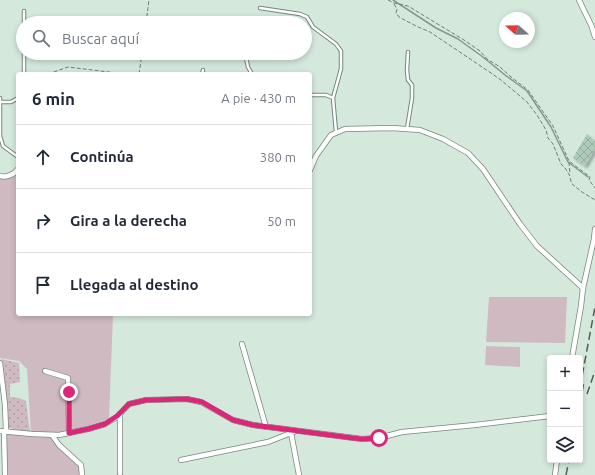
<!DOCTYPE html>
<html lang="es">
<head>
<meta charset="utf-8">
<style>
	:root { --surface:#fff; --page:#f2f2f3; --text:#1f2937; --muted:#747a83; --line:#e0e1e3 }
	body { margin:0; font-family:Ubuntu,sans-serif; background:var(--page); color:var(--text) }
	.controls { position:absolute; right:12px; bottom:12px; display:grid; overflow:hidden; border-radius:4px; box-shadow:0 2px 6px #0003 }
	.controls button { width:36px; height:36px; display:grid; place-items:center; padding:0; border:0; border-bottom:1px solid var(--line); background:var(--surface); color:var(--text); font:20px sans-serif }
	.compass { position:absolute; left:499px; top:12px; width:36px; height:36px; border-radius:50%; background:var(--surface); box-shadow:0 2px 6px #0003; rotate:290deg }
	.stop { position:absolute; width:12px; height:12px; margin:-9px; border:3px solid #db2777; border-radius:50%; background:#fff }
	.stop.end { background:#db2777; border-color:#fff; box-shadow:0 1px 4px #0008 }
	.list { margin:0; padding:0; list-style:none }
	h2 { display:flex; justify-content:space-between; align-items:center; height:52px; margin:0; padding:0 16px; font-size:17px }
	h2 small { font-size:13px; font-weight:400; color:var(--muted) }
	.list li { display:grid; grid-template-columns:26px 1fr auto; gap:12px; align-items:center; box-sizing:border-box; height:64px; padding:0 16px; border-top:1px solid var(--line) }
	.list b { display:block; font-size:15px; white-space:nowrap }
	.list em { font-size:13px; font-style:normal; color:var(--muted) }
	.icon { flex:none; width:22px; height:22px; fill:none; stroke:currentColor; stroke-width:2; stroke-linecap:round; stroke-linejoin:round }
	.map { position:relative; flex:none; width:595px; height:475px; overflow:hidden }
	.search { position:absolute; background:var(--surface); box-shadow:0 2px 6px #0003; left:16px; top:16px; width:296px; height:44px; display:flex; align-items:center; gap:10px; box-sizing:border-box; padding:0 14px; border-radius:22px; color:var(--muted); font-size:15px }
	.panel { position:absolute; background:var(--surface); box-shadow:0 2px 6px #0003; left:16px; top:72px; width:296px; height:244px; border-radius:4px }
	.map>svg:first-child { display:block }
	.grass { fill:#cfbac2 }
	.garden { fill:url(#garden-dots) }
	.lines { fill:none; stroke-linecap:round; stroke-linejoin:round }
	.stream { stroke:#7e9c8b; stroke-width:1.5 }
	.building { fill:url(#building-cross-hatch); filter:url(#shadow) }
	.service-casing { stroke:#75877d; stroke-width:4.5 }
	.minor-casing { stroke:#75877d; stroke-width:6 }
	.path { stroke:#717e76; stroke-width:1; stroke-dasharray:4 2; stroke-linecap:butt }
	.service { stroke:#fff; stroke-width:2.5 }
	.minor { stroke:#fff; stroke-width:4.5 }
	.rail { stroke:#535e57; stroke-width:1.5; stroke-dasharray:8 4; stroke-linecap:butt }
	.route { stroke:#db2777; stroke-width:5 }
</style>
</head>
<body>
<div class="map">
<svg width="595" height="475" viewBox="0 0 595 475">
	<defs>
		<pattern id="garden-dots" width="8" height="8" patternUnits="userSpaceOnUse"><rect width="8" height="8" fill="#cfbac2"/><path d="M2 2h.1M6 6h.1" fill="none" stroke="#b19fa6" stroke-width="1.8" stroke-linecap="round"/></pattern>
		<pattern id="building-cross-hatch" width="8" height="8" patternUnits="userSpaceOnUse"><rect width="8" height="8" fill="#accbb9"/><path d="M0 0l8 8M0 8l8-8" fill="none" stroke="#93ad9e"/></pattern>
		<filter id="shadow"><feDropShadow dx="2.5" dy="2.5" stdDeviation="1" flood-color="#0004"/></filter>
	</defs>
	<rect width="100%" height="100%" fill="#d4e8dc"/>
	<g class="grass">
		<polygon points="18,172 18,314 113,314 109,419 70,431 46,433 31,432 27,369 19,361 0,358 0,178 16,175"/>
		<polygon points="489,297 567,297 565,343 486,342"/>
		<polygon points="486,346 520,347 520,367 485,365"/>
		<polygon points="4,431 33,436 48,435 64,453 75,463 79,467 80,475 4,475"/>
	</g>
	<polygon class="garden" points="1,359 19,363 20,382 10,384 10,397 19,398 26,401 30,432 23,432 7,427"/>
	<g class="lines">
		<polyline class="stream" points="393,0 436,28 458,39 483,57 505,75 527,91 551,127 568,162 588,177"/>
	</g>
	<polygon class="building" points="587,134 595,141 595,149 585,166 573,158"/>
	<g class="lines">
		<defs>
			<g id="service">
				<polyline points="260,8 300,14 307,17 313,27 336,44 341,51 341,69 333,98"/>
				<polyline points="24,11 24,23"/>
				<polyline points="24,53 24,74"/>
				<polyline points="245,53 248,67 252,74"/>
				<polyline points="202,74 203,70"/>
				<polyline points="310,95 326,95 333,98 336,132"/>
				<polyline points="0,98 0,136 3,146 18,157"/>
				<polyline points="0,102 11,102 18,98"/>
				<polyline points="407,129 412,98 412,85 408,80 407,70 408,52"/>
			</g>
			<g id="minor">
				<polyline points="579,0 592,27 595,37"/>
				<polyline points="310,170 316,156 331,135 345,129 392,128 420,130 443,139 468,153 483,169 520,224 537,246 583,288"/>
				<path d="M0,176C6,178 15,174 18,169"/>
				<polyline points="242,344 266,427"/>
				<polyline points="572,358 581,306 583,288 594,239 595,229"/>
				<polyline points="0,363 5,405 6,431"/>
				<polyline points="45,371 68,378 69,433"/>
				<polyline points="0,431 32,434 59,435 88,429 105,424 117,417 129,404 146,400 187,399 201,402 233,420 253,425 362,439 379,438 402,432 475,425 550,416"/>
				<polyline points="4,431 5,475"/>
				<polyline points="291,433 299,475"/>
				<polyline points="52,435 59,445 81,465 82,475"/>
				<polyline points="181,460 268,442 296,431"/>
				<polyline points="120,473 120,414"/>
				<polyline points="555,475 557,460"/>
			</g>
		</defs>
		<use href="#service" class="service-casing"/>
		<use href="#minor" class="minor-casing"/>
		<g class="path">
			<polyline points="388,0 394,3 408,6 464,40 480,51 487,59 500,67 511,77 528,90 553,126 569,161 590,177 589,180 595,188"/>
			<polyline points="394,4 397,9 396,13 399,17 416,26 430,32 491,73 501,80 527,102 537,115 546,130 548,138 553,144 561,164 565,168 570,176"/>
			<polyline points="146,23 149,0"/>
			<polyline points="48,74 68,67 125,74"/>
			<polyline points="139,74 142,53"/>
			<polyline points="569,162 570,174"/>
			<polyline points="570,178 572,184 582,192 595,200"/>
		</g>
		<use href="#service" class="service"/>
		<use href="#minor" class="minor"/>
		<g class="rail">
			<polyline points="580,387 595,307"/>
			<polyline points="587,394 595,371"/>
			<polyline points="580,404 584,381"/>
			<polyline points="566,475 569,460"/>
		</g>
	</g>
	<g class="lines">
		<polyline class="route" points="69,392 69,433 88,429 105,424 117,416 129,404 146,400 187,399 202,402 233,420 253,425 353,438 362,439 379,438"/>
	</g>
</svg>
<div class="controls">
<button>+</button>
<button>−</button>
<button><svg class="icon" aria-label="layers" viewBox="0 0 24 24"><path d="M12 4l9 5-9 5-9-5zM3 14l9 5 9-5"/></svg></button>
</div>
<svg class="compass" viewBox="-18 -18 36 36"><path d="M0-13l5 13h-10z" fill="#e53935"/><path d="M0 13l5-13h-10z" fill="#747a83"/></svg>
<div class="stop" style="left:379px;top:438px"></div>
<div class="stop end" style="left:69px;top:392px"></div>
<div class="search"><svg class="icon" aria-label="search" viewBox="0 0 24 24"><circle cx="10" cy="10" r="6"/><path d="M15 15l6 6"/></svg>Buscar aquí</div>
<section class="panel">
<h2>6 min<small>A pie · 430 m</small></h2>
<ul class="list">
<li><svg class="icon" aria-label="ahead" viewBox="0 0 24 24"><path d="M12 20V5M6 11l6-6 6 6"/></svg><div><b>Continúa</b></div><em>380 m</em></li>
<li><svg class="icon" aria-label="right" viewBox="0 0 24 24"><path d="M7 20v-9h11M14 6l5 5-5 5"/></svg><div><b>Gira a la derecha</b></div><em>50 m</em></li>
<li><svg class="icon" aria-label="arrive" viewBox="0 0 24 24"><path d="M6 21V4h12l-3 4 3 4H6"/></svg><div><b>Llegada al destino</b></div></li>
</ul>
</section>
</div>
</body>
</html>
